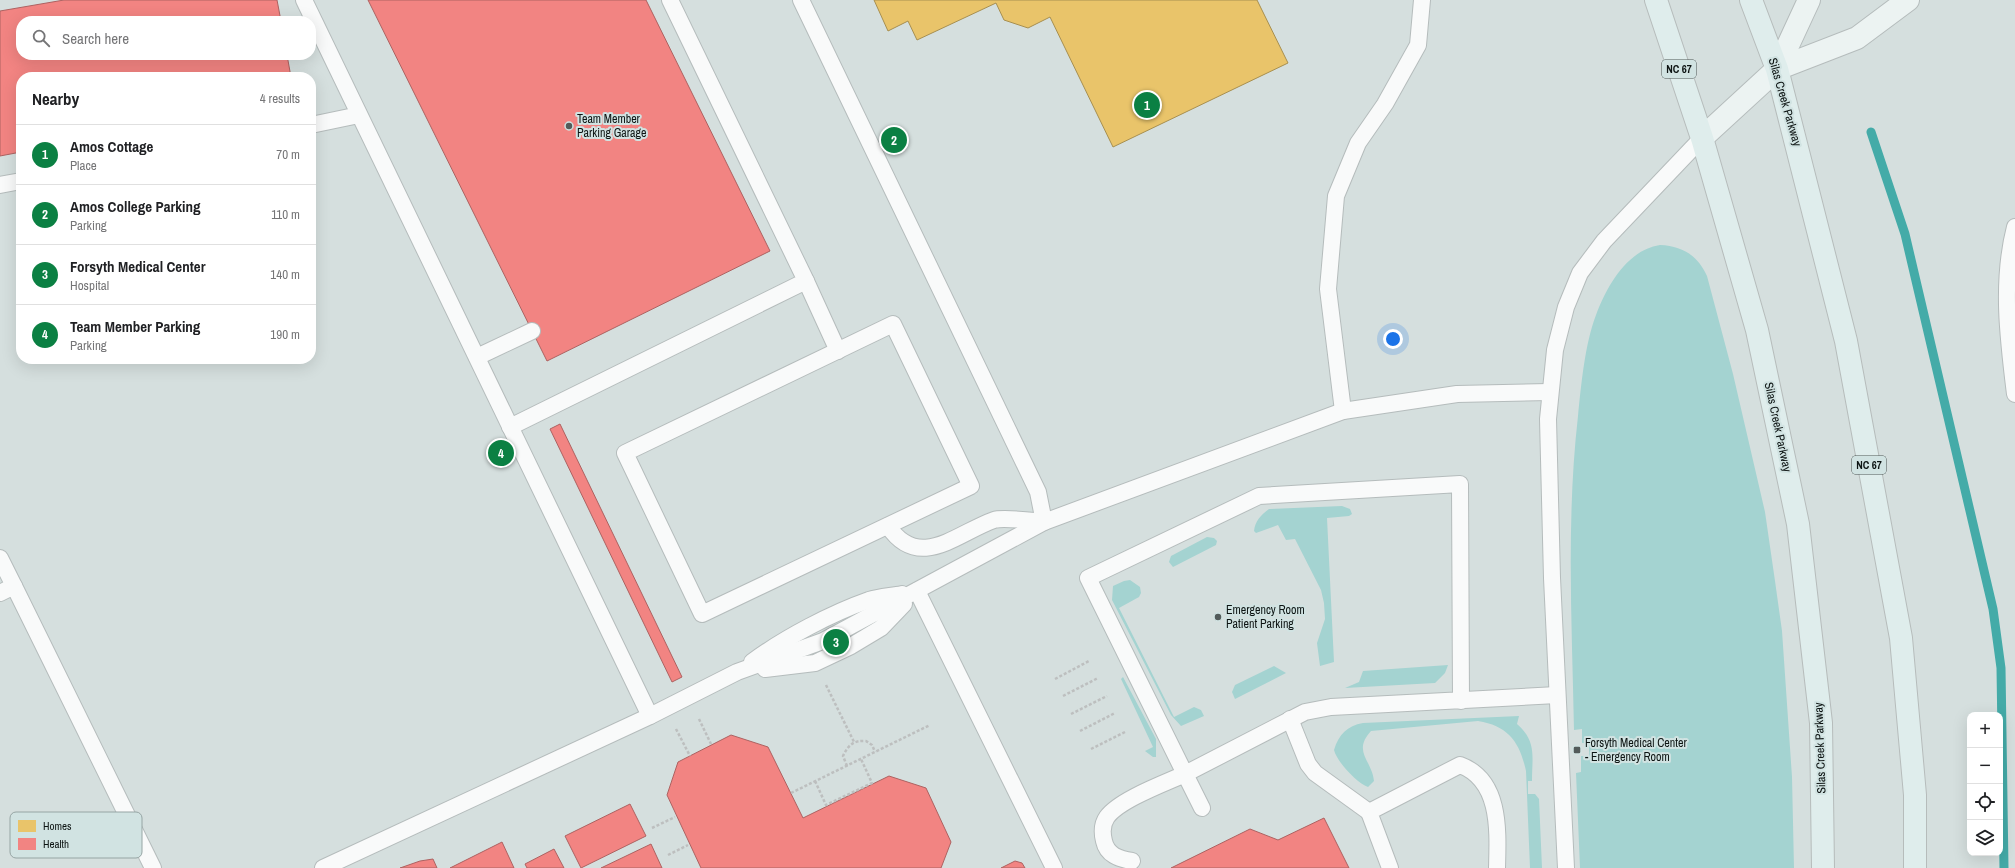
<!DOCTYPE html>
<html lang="en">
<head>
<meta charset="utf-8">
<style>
	:root { --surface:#fff; --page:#f2f2f2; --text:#202124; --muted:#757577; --line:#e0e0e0; --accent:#0b8043 }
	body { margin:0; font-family:"Archivo Narrow",sans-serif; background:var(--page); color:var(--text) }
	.controls { position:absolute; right:12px; bottom:12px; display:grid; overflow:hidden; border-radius:8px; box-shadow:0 4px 16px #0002 }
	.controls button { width:36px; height:36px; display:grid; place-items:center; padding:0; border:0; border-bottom:1px solid var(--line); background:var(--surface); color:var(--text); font:20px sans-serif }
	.you { position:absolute; left:1393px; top:339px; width:14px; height:14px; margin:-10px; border:3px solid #fff; border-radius:50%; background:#1a73e8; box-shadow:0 0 0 6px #1a73e833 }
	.badge { display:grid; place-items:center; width:26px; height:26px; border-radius:50%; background:var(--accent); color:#fff; font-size:13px; font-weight:700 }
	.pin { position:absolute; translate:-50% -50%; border:2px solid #fff; box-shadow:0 1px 4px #0006 }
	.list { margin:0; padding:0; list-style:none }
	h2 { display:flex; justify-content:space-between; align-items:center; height:52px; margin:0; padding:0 16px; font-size:17px }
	h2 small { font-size:13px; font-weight:400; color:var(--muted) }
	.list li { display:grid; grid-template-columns:26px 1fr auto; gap:12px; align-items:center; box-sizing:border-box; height:60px; padding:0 16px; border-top:1px solid var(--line) }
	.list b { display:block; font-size:15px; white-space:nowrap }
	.list p { margin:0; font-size:13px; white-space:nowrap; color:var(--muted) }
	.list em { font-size:13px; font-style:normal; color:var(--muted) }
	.icon { flex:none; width:22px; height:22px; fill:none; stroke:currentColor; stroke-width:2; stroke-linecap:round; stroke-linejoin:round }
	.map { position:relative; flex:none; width:2015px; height:868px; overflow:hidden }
	.search { position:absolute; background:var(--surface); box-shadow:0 4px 16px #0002; left:16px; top:16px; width:300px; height:44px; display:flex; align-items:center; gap:10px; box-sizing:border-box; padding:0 14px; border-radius:16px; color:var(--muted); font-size:15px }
	.panel { position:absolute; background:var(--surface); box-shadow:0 4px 16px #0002; left:16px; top:72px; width:300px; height:292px; border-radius:16px }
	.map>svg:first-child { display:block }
	.green { fill:#a4d3d1 }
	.homes { fill:#e9c46a; stroke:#a78f50 }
	.health { fill:#f28482; stroke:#ad6261 }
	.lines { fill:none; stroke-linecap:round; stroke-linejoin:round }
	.stream { stroke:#44aba8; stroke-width:9 }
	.service-casing { stroke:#b5bcbc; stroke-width:18 }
	.secondary-casing { stroke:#b5bcbc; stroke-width:24 }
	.primary-casing { stroke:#b6bcbb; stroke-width:24 }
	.path { stroke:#bdbfbf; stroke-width:2.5; stroke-dasharray:3 2; stroke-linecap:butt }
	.service { stroke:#f9fafa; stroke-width:16 }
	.secondary { stroke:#ecf3f2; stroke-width:22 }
	.primary { stroke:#dfedec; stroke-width:22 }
	.poi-dot { fill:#535b5a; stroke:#d1e3e2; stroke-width:1.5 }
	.labels { text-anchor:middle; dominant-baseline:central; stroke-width:4; stroke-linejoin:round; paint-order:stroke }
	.shield { fill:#d1e3e2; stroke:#485251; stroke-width:1 }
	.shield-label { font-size:11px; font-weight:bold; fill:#0d1413 }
	.street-label { font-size:12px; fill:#0d1413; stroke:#d1e3e2 }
	.poi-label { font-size:12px; fill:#0d1413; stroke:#d1e3e2; text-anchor:start }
	.key { fill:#d1e3e2; stroke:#96a5a4; stroke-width:1 }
	.key-label { font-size:11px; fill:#0d1413 }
</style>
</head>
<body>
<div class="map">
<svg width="2015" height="868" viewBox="0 0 2015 868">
	<rect width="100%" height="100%" fill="#d5dfde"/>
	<g class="green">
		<path d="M1660,245C1683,246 1698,256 1707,276L1733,374L1765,512L1775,581L1782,631L1792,777L1794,868H1580L1576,773L1581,772V756H1589V743H1582V729L1574,730C1572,625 1566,521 1578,416C1581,386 1585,343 1596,315C1607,286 1627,250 1660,245Z"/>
		<path d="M1342,506L1350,509L1352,514L1349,516L1327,518L1334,662L1320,666L1317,643L1325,619L1324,603L1321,590L1295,539L1286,540L1278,525L1256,533L1254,531C1255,521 1261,515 1269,509Z"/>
		<polygon points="1207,537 1214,538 1217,541 1216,545 1173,567 1169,562 1171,556"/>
		<polygon points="1130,580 1140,587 1141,593 1139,597 1119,608 1174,717 1194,707 1201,710 1204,716 1181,726 1171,715 1112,600 1113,586 1124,581"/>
		<polygon points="1448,665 1445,673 1435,683 1345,688 1359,682 1363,671"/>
		<polygon points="1274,666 1286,673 1235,699 1232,692 1235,685"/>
		<polygon points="1123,677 1156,739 1156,757 1153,757 1145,751 1153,747 1122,681 1121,679"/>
		<path d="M1519,716L1517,724C1537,742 1532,756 1532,781H1528V794H1535L1539,799L1542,868H1530L1526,771C1520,743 1509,726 1478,721L1371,731C1352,752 1372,760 1374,781L1368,787C1357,783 1337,762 1334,750C1339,734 1347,726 1363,723Z"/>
	</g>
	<polygon class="homes" points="874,0 1257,0 1288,63 1113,147 1050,17 1028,28 1004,20 996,3 917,40 908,21 888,31"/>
	<g class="health">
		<polygon points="64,0 277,0 281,21 21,21 21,55 287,55 291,77 21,77 21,152 0,156 0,11"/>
		<polygon points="368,0 646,0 770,251 547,361"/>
		<polygon points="560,424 682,677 672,682 550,429"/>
		<polygon points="731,735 768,747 803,818 889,776 926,788 951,842 941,868 701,868 667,795 678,762"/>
		<polygon points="630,804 646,836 581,868 565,836"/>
		<polygon points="1324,818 1349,868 1171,868 1250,829 1278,840"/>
		<polygon points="502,842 514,868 450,868"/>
		<polygon points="651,844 662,868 601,868"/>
		<polygon points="554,849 564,868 527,868 525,864"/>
		<polygon points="433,859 437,868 400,868 420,861"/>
		<polygon points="1015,861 1022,863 1025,868 1001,868"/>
	</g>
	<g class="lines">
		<polyline class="stream" points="1871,132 1905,234 1993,609 2001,668 2004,868"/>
		<defs>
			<g id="service">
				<polyline points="304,0 650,716"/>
				<path d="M801,0L1038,492L1044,522C1033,521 1003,517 994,520C957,533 919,572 888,526"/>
				<polyline points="311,125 359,115"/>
				<polyline points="0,185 21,181"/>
				<path d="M2015,227C2001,281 2008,338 2015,394"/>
				<polyline points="806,281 838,351"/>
				<polygon points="893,324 971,486 702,614 625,453"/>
				<polyline points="477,357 532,331"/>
				<polyline points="1343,411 1328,289 1336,196 1358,143 1385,104 1418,45 1422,0"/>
				<polyline points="510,427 806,281 670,0"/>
				<polyline points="0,558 14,586"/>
				<polyline points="917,591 1054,868"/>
				<polyline points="0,593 14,586 153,868"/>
				<path d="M752,662C784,638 832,613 869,600C879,597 892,596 902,594"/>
				<polyline points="765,669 815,663 851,646 881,628 904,604"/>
				<polyline points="1461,701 1460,484 1259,496 1088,578 1185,774 1305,712 1331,707 1557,695"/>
				<polyline points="1290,719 1308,764 1315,773 1369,812"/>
				<path d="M1132,861C1119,859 1107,855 1104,841C1102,833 1102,824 1107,817C1119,800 1165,783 1185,774L1202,808"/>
				<polyline points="323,868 650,716 737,672 823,641 1044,522 1343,411 1457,394 1549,392"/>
				<path d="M1390,868L1369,812L1460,765C1501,780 1498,831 1497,868"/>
				<polyline points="1566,868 1552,578 1548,419 1555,350 1566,307 1580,273 1604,241 1702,138"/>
			</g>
			<g id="secondary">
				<polyline points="1777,69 1809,0"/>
				<polyline points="1702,138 1777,69 1857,38 1908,0"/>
			</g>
			<g id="primary">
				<polyline points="1656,0 1702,138 1757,330 1798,524 1821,723 1823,868"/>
				<polyline points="1751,0 1777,69 1846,341 1901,638 1915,795 1915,868"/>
			</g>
		</defs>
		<use href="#service" class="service-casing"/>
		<use href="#secondary" class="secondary-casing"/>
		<use href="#primary" class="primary-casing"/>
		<g class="path">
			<polyline points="1055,679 1089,661"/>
			<polyline points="826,685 854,742"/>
			<polyline points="1063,696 1098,678"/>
			<polyline points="1071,714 1107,696"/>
			<polyline points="699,719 711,744"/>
			<polyline points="676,729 690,756"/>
			<polyline points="1080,731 1115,713"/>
			<polyline points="1091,749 1125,732"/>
			<path d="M847,766L843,756C848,745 854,740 866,741L872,745L875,752"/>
			<polyline points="815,781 826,805 872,783 861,759"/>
			<polyline points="791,793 930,725"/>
			<polyline points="652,828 675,817"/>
			<polyline points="668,855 688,845"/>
		</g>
		<use href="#service" class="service"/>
		<use href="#secondary" class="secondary"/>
		<use href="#primary" class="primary"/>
	</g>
	<g class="poi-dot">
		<circle cx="569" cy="126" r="4"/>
		<circle cx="1218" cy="617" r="4"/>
		<rect x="1573" y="746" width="8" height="8" rx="2"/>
	</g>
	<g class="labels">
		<g class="shield">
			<rect x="1662" y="60" width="34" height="18" rx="3"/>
			<rect x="1852" y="456" width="34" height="18" rx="3"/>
		</g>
		<g class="shield-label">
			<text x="1679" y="69">NC 67</text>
			<text x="1869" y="465">NC 67</text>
		</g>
		<g class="street-label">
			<text transform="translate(1785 102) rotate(74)">Silas Creek Parkway</text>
			<text transform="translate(1778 427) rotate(78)">Silas Creek Parkway</text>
			<text transform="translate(1820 748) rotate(-92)">Silas Creek Parkway</text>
		</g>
		<g class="poi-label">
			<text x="577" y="119">Team Member<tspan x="577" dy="14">Parking Garage</tspan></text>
			<text x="1226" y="610">Emergency Room<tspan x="1226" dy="14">Patient Parking</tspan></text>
			<text x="1585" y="743">Forsyth Medical Center<tspan x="1585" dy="14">- Emergency Room</tspan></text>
		</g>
	</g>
	<rect x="10" y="812" width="132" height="46" rx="6" class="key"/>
	<rect x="18" y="820" width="18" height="12" fill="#e9c46a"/>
	<rect x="18" y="838" width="18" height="12" fill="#f28482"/>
	<g class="key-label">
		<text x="43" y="830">Homes</text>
		<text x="43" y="848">Health</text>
	</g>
</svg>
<div class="controls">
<button>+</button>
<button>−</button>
<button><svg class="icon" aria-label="locate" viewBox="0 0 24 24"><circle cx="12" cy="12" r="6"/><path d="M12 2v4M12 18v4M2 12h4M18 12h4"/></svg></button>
<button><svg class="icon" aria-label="layers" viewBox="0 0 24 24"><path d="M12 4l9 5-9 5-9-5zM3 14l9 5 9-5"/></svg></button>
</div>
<div class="you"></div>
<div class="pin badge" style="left:1147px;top:105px">1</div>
<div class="pin badge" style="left:894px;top:140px">2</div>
<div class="pin badge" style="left:836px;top:642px">3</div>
<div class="pin badge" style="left:501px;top:453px">4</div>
<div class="search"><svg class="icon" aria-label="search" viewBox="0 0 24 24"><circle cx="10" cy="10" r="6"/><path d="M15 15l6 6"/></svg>Search here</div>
<section class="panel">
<h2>Nearby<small>4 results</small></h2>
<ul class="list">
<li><span class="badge">1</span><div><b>Amos Cottage</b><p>Place</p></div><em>70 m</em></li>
<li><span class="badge">2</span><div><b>Amos College Parking</b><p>Parking</p></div><em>110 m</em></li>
<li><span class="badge">3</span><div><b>Forsyth Medical Center</b><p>Hospital</p></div><em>140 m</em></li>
<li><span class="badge">4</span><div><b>Team Member Parking</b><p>Parking</p></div><em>190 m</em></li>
</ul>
</section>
</div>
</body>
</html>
